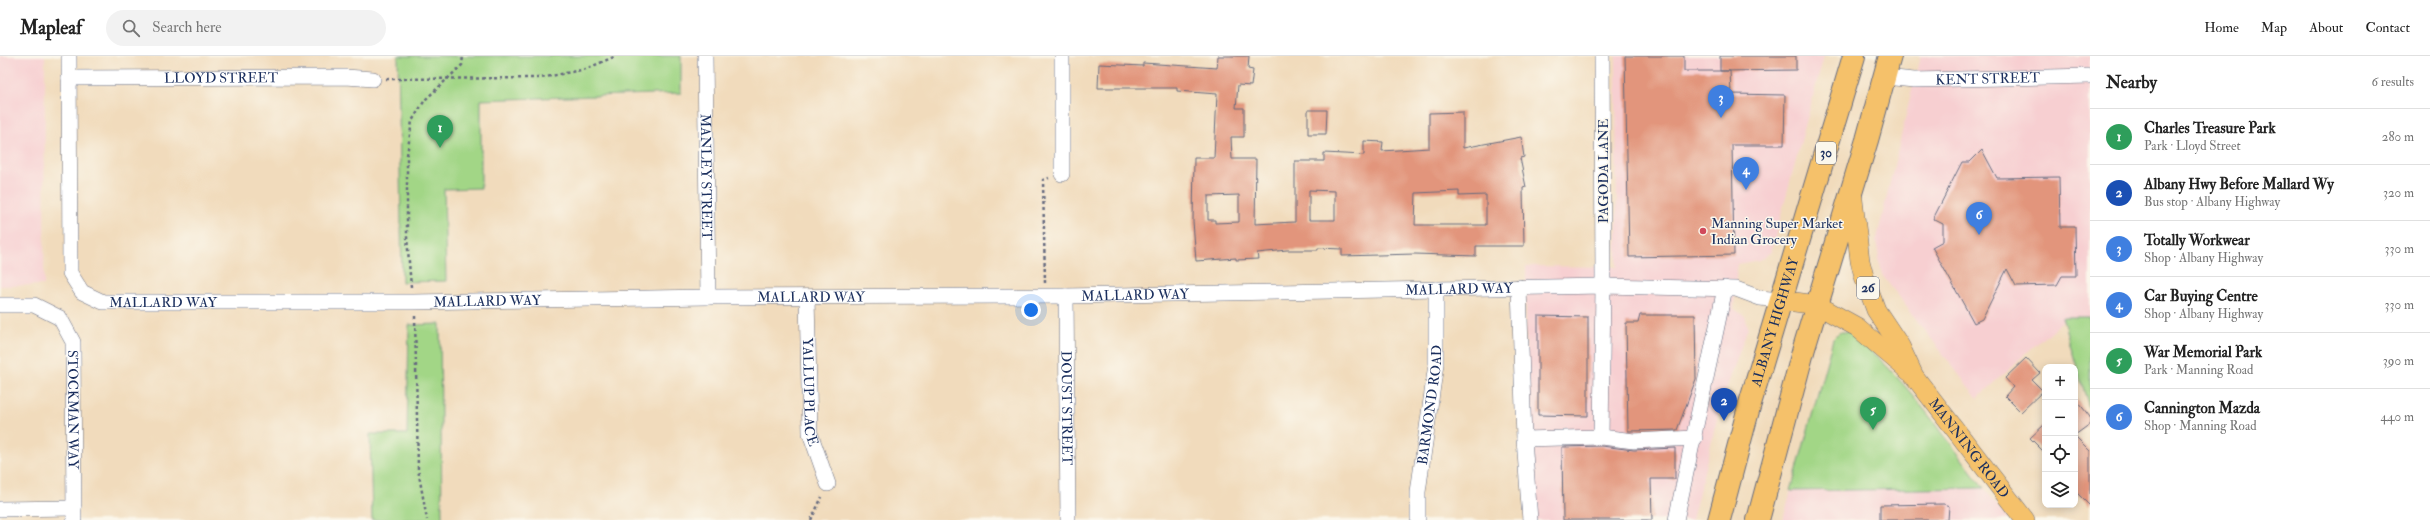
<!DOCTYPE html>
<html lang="en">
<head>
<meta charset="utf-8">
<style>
	:root { --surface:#fff; --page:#f2f2f2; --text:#222; --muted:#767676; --line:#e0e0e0; --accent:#d1495b }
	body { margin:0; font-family:"IM FELL Double Pica",serif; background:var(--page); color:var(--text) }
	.controls { position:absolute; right:12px; bottom:12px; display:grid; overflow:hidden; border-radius:8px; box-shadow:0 2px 10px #0003 }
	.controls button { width:36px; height:36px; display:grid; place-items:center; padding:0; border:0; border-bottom:1px solid var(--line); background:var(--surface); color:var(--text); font:20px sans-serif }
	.you { position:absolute; left:1031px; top:254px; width:14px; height:14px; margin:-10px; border:3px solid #fff; border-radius:50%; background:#1a73e8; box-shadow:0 0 0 6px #1a73e833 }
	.badge { display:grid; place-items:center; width:26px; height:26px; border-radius:50%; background:var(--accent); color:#fff; font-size:13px; font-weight:700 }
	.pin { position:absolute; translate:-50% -33px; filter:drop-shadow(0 1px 2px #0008) }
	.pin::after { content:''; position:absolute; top:21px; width:14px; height:12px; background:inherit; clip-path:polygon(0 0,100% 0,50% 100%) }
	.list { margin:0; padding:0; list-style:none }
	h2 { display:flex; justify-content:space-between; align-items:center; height:52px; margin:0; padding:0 16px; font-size:17px }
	h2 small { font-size:13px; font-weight:400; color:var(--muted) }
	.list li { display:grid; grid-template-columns:26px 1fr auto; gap:12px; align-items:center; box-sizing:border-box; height:56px; padding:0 16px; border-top:1px solid var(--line) }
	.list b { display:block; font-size:15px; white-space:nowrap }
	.list p { margin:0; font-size:13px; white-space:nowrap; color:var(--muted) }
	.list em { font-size:13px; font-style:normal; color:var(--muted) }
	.icon { flex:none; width:22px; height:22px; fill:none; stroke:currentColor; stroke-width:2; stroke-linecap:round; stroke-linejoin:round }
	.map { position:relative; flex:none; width:2090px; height:464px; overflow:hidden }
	header { display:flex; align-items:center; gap:24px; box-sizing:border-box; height:56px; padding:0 20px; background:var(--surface); border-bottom:1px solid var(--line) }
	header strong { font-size:19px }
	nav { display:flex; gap:22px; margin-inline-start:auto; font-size:14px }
	.search { width:280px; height:36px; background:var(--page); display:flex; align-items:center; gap:10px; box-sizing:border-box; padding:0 14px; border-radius:22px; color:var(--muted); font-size:15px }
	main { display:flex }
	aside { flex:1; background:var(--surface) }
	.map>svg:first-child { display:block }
	.built { fill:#f7cfd1 }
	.green { fill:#a2d686; stroke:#5e8272 }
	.building { fill:#e2957b; fill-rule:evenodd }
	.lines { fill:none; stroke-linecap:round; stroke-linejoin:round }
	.minor-casing { stroke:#666b7f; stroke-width:16 }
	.major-casing { stroke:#666b7f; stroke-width:20 }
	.highway-casing { stroke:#666b7f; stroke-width:24 }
	.path { stroke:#666b7f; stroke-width:2.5; stroke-dasharray:3 3; stroke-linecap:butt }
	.minor { stroke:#fff; stroke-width:15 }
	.major { stroke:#f5c16b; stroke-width:19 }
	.highway { stroke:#f5c16b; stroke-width:22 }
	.poi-dot { fill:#d1495b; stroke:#fbf7ec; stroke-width:1.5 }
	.labels { text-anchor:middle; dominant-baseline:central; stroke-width:3; stroke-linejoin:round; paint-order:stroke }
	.shield { fill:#fbf7ec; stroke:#5e6b89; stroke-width:1 }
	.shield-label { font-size:13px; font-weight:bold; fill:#1b2f5e }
	.street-label { font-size:14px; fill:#1b2f5e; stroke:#fbf7ec }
	.poi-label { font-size:14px; fill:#1b2f5e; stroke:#fbf7ec; text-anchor:start }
</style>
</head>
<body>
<header>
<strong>Mapleaf</strong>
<div class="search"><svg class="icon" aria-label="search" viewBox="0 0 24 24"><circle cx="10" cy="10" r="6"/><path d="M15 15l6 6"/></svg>Search here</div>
<nav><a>Home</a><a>Map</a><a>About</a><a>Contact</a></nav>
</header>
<main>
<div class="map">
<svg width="2090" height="464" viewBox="0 0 2090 464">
	<rect width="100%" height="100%" fill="#fbf7ec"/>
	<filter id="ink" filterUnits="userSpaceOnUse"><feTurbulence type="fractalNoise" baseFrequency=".025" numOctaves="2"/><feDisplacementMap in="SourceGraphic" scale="8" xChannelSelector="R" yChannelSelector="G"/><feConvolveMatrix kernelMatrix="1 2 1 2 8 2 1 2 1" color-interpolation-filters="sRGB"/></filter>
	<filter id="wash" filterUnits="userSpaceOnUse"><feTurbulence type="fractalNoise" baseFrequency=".012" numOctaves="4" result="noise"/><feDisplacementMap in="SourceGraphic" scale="16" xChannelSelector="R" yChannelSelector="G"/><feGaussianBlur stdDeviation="0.9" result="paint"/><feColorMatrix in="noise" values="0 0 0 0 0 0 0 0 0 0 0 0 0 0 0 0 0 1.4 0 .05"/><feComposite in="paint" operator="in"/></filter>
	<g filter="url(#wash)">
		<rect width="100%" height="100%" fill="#f1dbbc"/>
		<g class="built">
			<polygon points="0,0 45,0 44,229 0,230"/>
			<polygon points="1616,0 1824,0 1771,196 1759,204 1737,208 1734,253 1745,260 1748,271 1720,351 1692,464 1526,464 1526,210 1617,211"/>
			<polygon points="1920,0 2090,0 2090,263 2063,264 1977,342 1882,219 1876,186"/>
			<polygon points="1984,432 2008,464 1783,464 1791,435"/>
		</g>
		<g class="green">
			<polygon points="398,0 681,0 681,37 481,44 481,132 444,133 446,225 402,226"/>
			<polygon points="2062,261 2090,261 2090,355"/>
			<polygon points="440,268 442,464 372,464 370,378 407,378 409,269"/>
			<path d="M1840,276H1849C1903,318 1942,378 1984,432L1791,435L1833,283Z"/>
		</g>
		<g id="blocks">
			<g class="building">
				<path d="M1218,0H1249L1248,13L1253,14L1251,30L1238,29L1236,52H1244V81H1231L1232,103H1256L1255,168L1295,166V105H1324V97L1364,99V85L1383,86L1382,95L1429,92V57L1463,56V92L1521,81L1524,101L1520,102L1526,131L1523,132L1524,190H1476V200L1415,198L1342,200V193L1318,192V194H1287L1257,197L1258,203L1236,204V202L1196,205L1193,165L1194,102H1214L1217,38L1177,35V32H1098L1099,8L1143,10V7L1217,12ZM1309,134L1335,135V164H1309ZM1459,135V140L1486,139V169H1415L1416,137ZM1239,139V166L1215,167V164H1208V140Z"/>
				<polygon points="1625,0 1684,0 1684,15 1730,15 1731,38 1785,39 1784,89 1732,89 1734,199 1629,201"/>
				<polygon points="1720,0 1796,0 1796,14 1720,15"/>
				<polygon points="1308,54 1327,54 1326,78 1308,78"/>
				<polygon points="1982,94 1997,122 2059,121 2060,171 2075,171 2076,220 2062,220 2057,229 2016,230 2007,213 1982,263 1974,267 1932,191 1943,185 1943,168 1933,163 1962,106 1970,106"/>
				<polygon points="1640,259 1695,259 1696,323 1677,374 1628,375 1626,267 1638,267"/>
				<polygon points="1538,260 1588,261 1588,360 1538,359"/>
				<polygon points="2026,302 2040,317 2032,324 2043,335 2021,356 2005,340 2013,331 2005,322"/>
				<polygon points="2075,342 2090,361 2090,368 2075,379"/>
				<polygon points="2045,368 2045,397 2030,382"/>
				<polygon points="2075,380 2090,395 2090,450 2075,435"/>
				<polygon points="1601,390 1634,394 1675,392 1675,423 1651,423 1652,464 1563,464 1562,391"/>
				<polygon points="1944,448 1949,450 1948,464 1880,464 1880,449"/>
			</g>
		</g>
	</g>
	<g filter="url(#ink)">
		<use href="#blocks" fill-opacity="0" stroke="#666b7f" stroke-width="1"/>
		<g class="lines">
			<defs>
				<g id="minor">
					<path id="s1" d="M69,0L70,217L82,236L103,246H413L708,241L1066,240L1603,230L1736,233L1760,242L1780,244"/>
					<path id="s2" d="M705,0L708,241"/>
					<polyline points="1062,0 1062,118"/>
					<path id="s3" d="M1885,21L1914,24L2090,20"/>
					<path id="s4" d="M69,22L346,21L373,23"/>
					<polyline points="1519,231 1524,383 1530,464"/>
					<path id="s5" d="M1066,240L1068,464"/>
					<path id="s6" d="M807,241L810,377L828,428"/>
					<path id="s7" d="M0,249H34L60,262L73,286L74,464"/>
					<polyline points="1601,381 1603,230 1602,0"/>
					<polyline points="1524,383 1601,381 1634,385 1695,382"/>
					<polyline points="0,453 74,452"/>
					<path id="s8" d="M1418,464V436L1436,308V233"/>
					<polyline points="1676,464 1725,232"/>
				</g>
				<g id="major">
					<path id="s9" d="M1852,135L1860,205L1865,224L1876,254L1900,290L1914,320L2025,464"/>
					<polyline points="1780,244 1817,249 1857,271 1910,316"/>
				</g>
				<g id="highway">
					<path id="s10" d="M1719,464L1749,351L1854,0"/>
					<polyline points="1758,464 1804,292 1867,84 1890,0"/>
				</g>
			</defs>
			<use href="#minor" class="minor-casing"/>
			<use href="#major" class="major-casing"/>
			<use href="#highway" class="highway-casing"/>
			<g class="path">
				<polyline points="386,23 541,22 586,13 616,0"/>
				<polyline points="1045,227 1043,124 1049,122"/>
				<polyline points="411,231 407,181 407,99 412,65 425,44 462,9 463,0"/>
				<polyline points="415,260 418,413 427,464"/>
				<polyline points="811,464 822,441"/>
			</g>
			<use href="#minor" class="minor"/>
			<use href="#major" class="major"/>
			<use href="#highway" class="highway"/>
		</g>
	</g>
	<circle class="poi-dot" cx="1703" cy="175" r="4"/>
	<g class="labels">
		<g class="shield">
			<rect x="1816" y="86" width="20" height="22" rx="3"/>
			<rect x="1857" y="221" width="22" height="22" rx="3"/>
		</g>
		<g class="shield-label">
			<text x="1826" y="97">30</text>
			<text x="1868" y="232">26</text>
		</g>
		<g class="street-label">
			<text stroke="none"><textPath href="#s4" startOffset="152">LLOYD STREET</textPath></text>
			<text stroke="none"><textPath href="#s3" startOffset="103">KENT STREET</textPath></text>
			<text transform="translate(1603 115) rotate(-90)">PAGODA LANE</text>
			<text stroke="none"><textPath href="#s2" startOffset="121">MANLEY STREET</textPath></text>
			<text stroke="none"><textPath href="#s1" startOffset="1619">MALLARD WAY</textPath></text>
			<text stroke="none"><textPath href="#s1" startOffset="1295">MALLARD WAY</textPath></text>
			<text stroke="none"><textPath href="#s1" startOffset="971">MALLARD WAY</textPath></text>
			<text stroke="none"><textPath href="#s1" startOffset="647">MALLARD WAY</textPath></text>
			<text stroke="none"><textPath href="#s1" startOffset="323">MALLARD WAY</textPath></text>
			<text stroke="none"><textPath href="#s10" startOffset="206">ALBANY HIGHWAY</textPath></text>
			<text stroke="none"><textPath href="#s6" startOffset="95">YALLUP PLACE</textPath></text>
			<text stroke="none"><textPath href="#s8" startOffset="116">BARMOND ROAD</textPath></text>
			<text stroke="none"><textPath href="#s5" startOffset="112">DOUST STREET</textPath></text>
			<text stroke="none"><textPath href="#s7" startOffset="158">STOCKMAN WAY</textPath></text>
			<text stroke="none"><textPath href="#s9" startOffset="289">MANNING ROAD</textPath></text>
		</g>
		<g class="poi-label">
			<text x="1711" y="167">Manning Super Market<tspan x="1711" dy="16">Indian Grocery</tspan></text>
		</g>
	</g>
</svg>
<div class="controls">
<button>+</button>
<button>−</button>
<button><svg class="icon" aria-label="locate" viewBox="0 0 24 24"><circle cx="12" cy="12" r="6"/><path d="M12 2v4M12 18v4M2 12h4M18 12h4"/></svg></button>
<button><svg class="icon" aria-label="layers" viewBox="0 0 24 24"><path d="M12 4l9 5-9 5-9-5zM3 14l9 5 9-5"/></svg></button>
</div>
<div class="you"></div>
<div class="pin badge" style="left:440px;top:92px;background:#2e9e5b">1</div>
<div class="pin badge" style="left:1724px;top:365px;background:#1a4fb4">2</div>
<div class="pin badge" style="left:1721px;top:62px;background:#3f7fe0">3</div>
<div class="pin badge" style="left:1746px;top:134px;background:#3f7fe0">4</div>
<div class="pin badge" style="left:1873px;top:374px;background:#2e9e5b">5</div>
<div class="pin badge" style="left:1979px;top:179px;background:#3f7fe0">6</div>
</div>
<aside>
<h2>Nearby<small>6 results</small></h2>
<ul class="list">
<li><span class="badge" style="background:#2e9e5b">1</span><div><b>Charles Treasure Park</b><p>Park · Lloyd Street</p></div><em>280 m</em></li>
<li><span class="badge" style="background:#1a4fb4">2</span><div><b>Albany Hwy Before Mallard Wy</b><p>Bus stop · Albany Highway</p></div><em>320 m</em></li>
<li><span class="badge" style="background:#3f7fe0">3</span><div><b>Totally Workwear</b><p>Shop · Albany Highway</p></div><em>330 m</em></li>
<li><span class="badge" style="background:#3f7fe0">4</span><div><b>Car Buying Centre</b><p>Shop · Albany Highway</p></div><em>330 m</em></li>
<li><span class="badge" style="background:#2e9e5b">5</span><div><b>War Memorial Park</b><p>Park · Manning Road</p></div><em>390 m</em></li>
<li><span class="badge" style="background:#3f7fe0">6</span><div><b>Cannington Mazda</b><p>Shop · Manning Road</p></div><em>440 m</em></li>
</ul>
</aside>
</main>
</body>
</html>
